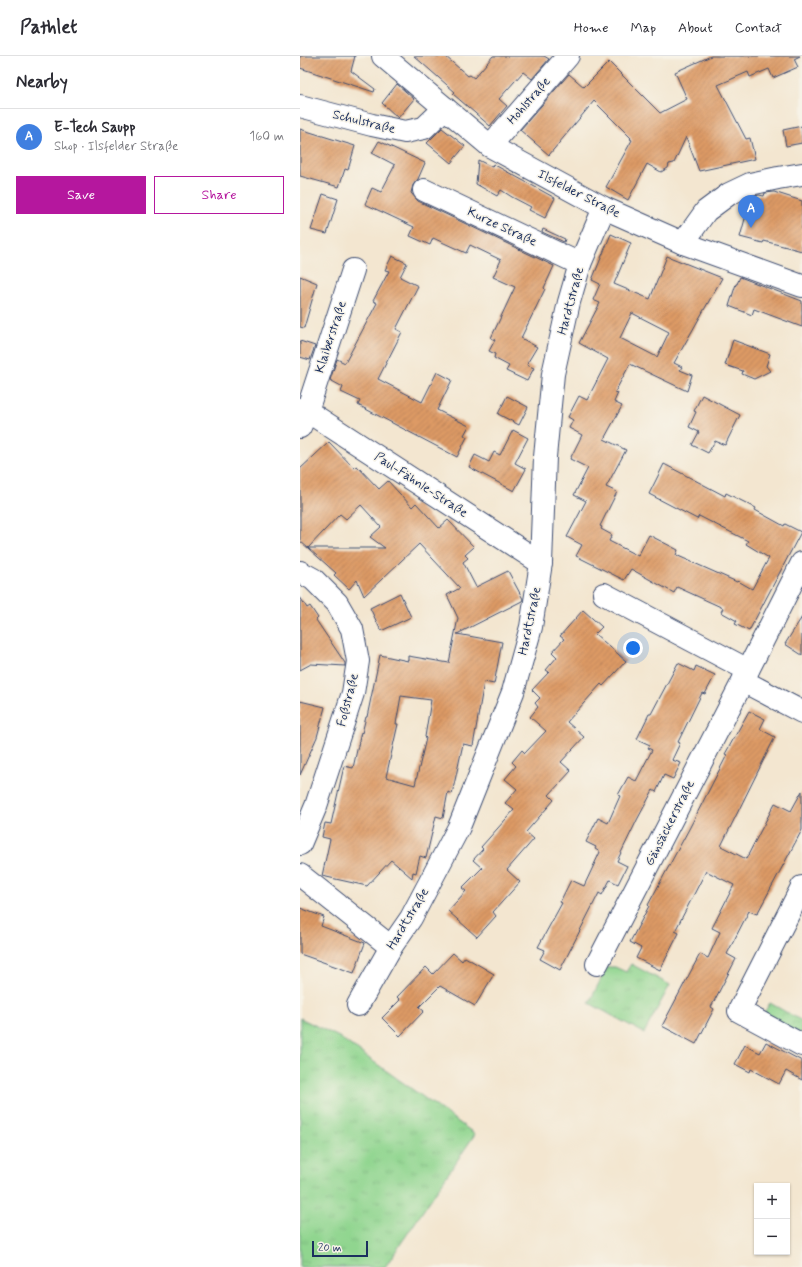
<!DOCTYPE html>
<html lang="en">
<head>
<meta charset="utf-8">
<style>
	:root { --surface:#fff; --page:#f7f7f7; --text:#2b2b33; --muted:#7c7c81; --line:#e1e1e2; --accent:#b5179e }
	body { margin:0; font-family:Mynerve,sans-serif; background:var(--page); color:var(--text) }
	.controls { position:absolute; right:12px; bottom:12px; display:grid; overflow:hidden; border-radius:0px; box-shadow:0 1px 3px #0004 }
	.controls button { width:36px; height:36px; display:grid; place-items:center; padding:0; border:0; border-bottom:1px solid var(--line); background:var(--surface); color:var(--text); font:20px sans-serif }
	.scale { position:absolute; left:12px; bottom:10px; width:56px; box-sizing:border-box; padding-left:4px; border:2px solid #1b2f5e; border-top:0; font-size:11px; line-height:14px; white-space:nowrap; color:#1b2f5e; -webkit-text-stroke:3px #f7f3e8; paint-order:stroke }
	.you { position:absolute; left:333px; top:592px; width:14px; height:14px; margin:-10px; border:3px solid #fff; border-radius:50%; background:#1a73e8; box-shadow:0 0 0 6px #1a73e833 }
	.badge { display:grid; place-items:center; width:26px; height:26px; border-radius:50%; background:var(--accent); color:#fff; font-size:13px; font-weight:700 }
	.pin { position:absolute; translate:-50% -33px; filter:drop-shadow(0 1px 2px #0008) }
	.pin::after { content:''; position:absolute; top:21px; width:14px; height:12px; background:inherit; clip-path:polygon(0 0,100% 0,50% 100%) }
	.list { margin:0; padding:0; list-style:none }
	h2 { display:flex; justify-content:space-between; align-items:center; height:52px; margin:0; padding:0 16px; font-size:17px }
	h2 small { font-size:13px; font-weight:400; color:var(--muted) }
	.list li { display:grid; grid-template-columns:26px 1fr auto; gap:12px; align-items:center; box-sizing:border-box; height:56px; padding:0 16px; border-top:1px solid var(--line) }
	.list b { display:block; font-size:15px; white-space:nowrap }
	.list p { margin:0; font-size:13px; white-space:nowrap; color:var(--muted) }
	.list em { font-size:13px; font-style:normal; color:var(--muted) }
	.actions { display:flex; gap:8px; padding:12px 16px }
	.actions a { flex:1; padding:9px 0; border:1px solid var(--accent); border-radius:0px; text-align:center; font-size:14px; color:var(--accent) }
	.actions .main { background:var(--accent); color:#fff }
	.map { position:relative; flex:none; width:502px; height:1211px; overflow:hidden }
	header { display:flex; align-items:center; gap:24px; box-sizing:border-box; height:56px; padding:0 20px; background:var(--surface); border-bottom:1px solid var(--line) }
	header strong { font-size:19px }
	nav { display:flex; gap:22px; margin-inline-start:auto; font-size:14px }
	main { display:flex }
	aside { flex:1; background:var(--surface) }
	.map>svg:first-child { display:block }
	.grass { fill:url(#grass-tufts); stroke:#568276 }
	.park { fill:url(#park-crowns); stroke:#568276 }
	.building { fill:url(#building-hatch); fill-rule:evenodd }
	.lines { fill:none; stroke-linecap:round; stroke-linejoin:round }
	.minor-casing { stroke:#3b4a6f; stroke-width:24 }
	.major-casing { stroke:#3b4a6f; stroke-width:24 }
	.minor { stroke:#fff; stroke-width:22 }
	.major { stroke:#fff; stroke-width:22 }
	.labels { text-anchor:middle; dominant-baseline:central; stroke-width:3; stroke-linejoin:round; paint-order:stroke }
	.street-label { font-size:13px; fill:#1b2f5e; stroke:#f7f3e8 }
</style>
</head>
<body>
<header>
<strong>Pathlet</strong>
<nav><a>Home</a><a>Map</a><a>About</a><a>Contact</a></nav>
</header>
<main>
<aside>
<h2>Nearby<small></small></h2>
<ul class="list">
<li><span class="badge" style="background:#3f7fe0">A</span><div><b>E-Tech Saupp</b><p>Shop · Ilsfelder Straße</p></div><em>160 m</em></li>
</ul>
<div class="actions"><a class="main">Save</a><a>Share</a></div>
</aside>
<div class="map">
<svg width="502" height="1211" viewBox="0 0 502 1211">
	<defs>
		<pattern id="grass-tufts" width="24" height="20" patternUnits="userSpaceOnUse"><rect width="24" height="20" fill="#90d58f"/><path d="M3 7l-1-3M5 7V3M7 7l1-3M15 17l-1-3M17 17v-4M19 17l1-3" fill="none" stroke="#7cb77e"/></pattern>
		<pattern id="park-crowns" width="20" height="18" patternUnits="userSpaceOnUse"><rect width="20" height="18" fill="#90d58f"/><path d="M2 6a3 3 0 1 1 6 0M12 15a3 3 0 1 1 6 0" fill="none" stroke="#7cb77e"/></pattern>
		<pattern id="building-hatch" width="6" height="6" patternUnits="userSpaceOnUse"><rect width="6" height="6" fill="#dd9a65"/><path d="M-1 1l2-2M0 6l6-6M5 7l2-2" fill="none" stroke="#b27e56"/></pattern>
	</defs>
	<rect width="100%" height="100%" fill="#f7f3e8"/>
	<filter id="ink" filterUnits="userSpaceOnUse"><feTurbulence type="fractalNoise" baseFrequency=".025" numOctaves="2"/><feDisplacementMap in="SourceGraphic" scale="8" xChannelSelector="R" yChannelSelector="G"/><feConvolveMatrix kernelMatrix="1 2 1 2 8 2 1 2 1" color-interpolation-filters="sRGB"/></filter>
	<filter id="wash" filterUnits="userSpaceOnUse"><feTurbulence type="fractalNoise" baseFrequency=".012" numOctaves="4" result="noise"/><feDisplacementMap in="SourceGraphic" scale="16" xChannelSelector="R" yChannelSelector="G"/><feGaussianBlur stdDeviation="0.9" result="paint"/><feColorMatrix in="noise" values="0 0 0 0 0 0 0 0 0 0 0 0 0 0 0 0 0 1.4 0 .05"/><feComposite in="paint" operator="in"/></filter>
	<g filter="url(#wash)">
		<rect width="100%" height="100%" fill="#f3e6d0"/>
		<g class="grass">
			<polygon points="331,908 370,929 344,977 289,947 307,911 315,911 326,916"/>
			<polygon points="0,962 39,981 175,1078 85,1211 0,1211"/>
		</g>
		<polygon class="park" points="470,947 502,965 502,982 462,960"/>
		<g id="blocks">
			<g class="building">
				<polygon points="0,0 55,0 51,15 75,33 74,36 0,12"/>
				<polygon points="114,0 145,0 168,20 170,19 174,22 193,0 244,0 249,3 232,23 223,16 199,43 207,50 190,70 153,38 155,36"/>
				<polygon points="411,0 500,0 494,3 498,11 473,22 469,13 450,21 448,16 418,29 446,83 450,82 455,103 399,115 386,81 374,107 369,108 368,112 361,116 347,108 328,144 306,131 332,84 330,83 331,82 294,45 249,99 220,74 269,18 284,31 309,6 360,57 387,43 375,16"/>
				<polygon points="97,28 114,43 98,62 82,47"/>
				<polygon points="502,70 502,87 486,90 483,74"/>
				<polygon points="142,72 165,90 151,107 127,87"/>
				<polygon points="0,73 55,90 48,114 45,113 39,131 0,120"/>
				<polygon points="79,85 125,107 118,123 113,129 111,137 118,145 254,210 244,232 245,233 221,282 237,291 228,306 227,309 234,312 227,325 206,315 209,310 194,302 195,298 189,295 195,284 191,282 215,231 193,221 201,204 170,189 166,197 133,182 130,189 110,180 114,171 65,148 72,132 81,136 95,109 72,97"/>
				<polygon points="178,104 192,111 193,108 255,142 245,162 229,154 231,151 212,141 201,134 197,140 176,128"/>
				<polygon points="474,136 502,145 502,195 464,185 463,187 440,181 451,141 459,139 464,140 465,137"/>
				<polygon points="23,138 38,143 27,178 11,174"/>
				<polygon points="243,173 265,183 264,186 242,176"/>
				<path d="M311,178L331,187L314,228L350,243L367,200L422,222L374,307L382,311L380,314L392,319L387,335L330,308L315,336L318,337L314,346L322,350L304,383L326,394L306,431L317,436L300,470L302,471L301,473L312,479L309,485L338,500L349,479L378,494L376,499L437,526L438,525L452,533L469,502L446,488L448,485L399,460L397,463L349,438L364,408L425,440L426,437L456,452L455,454L484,470L485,468L501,476L449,575L435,568L437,565L421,556L423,552L377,531L374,537L331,513L324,524L276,500L282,489L267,481L286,445L274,439L288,412L270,403L282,379L269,372L273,364L268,361L279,340L287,344L308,303L279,287L300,247L293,244L300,228L292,224ZM332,257L369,276L357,301L320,282Z"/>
				<polygon points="92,200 107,207 100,221 118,230 96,273 102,276 78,323 122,346 137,316 152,324 137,354 169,370 164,379 167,381 157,401 58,349 60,345 41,336 43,331 30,324 37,303 45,307 77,247 73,245 89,215 85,214"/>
				<polygon points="0,220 17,227 4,272 0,271"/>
				<polygon points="440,221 502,245 502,271 454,253 452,259 429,250 436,228 437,228"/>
				<polygon points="433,284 470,298 466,310 470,315 454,323 442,318 443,315 425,309"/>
				<polygon points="0,285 15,290 10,304 0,301"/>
				<polygon points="402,339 440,359 425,389 415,385 408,397 392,389 399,376 389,371 396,356 394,355"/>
				<polygon points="207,340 228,351 219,369 198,358"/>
				<polygon points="213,374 228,382 215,407 226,413 214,435 169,411 175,399 189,406 194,396 200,399"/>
				<path d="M29,386L54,412L57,410L79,433L88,425L112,451L116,447L139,472L148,464L174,491L165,499L168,502L163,506L176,531L208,515L223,543L222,545L157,578L202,586L194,628L184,626L173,690L163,688L152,738L148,736L143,762L136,760L126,802L120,800L116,817L113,816L112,822L91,804L67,830L22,820L30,783L22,781L25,767L31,768L44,710L53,712L61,676L62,677L66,661H67L80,599L108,605V600L149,607L158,562L147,539L160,532L119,488L64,540L57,524L49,533L34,519L36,517L0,485V413ZM61,449L81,471L70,481L85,492H8L40,458L46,463ZM101,640L131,644L125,681L126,682L115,729L86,721L98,668H96Z"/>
				<polygon points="100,537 111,561 81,575 70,552"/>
				<polygon points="0,541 7,552 10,550 18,562 16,564 45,607 45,610 11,608 0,614"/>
				<polygon points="283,554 302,571 295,578 326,605 303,630 301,628 267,666 284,681 261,706 271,715 249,739 254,744 226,776 234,783 207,814 220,826 193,856 196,860 177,881 148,855 166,835 162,832 182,812 173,804 183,793 181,791 214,754 205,747 217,733 205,723 216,710 212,706 222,694 225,697 246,675 230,661 238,651 235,647 240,642 232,634 249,616 246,614 257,601 252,596 264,583 260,580"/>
				<polygon points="502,561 502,599 485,588"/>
				<polygon points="378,607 394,615 396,610 415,619 405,638 402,637 378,686 380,687 372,704 381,707 373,723 364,719 356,736 353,734 337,764 317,805 327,810 318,828 310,824 302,839 299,837 260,914 240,903 245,894 238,891 262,847 260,846 271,824 284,830 300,796 295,793 296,791 286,786 298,762 308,767 320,740 318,739 328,721 336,725 352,694 348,692 350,689 337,683 349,658 351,658"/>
				<polygon points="0,645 25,651 17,681 0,719"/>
				<polygon points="449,655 465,663 460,673 475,681 421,790 446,803 475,747 491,755 502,735 502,774 457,858 449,855 427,898 436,903 411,951 414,953 396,988 362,970 400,898 408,902 420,876 412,872 434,829 406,815 375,875 379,877 360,914 336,902 341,892 330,886 349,850 348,849 389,773 427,699 425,698 429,691"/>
				<polygon points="0,852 24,861 21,870 65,887 54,917 0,898"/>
				<polygon points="153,897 162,905 165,901 194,918 175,950 140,930 119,951 124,955 100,980 82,962 100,944 97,941 126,911 133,918"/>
				<polygon points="466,986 502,1005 502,1024 486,1015 479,1028 451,1013 450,1016 435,1008 445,989 460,997"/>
			</g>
		</g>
	</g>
	<g filter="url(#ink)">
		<use href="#blocks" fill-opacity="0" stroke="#3b4a6f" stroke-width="1"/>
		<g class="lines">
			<defs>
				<g id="minor">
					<polyline points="0,50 72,69 105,76 124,72 145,52"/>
					<polyline points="190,90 268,0"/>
					<polyline points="124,134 280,208"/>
					<polyline points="383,187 406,155 429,138 450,128 478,122 502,118"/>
					<polyline points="0,353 7,355 241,507"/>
					<polyline points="0,371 7,355 53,214"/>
					<polyline points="0,516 13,523 37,547 52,573 58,605 53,637 16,750 0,788"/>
					<polyline points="304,538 448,614 443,625"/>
					<polyline points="448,614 502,507"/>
					<polyline points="0,819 91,891"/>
					<polyline points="502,831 439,955 502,989"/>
					<polyline points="297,908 443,625 502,656"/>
					<polyline points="58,949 91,891 111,862 159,771 213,636 231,571 241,507 245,401 253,318 269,246 280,208 304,152"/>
				</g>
				<polyline id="major" points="83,0 190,90 304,152 383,187 502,230"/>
			</defs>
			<use href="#minor" class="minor-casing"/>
			<use href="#major" class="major-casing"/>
			<use href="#minor" class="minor"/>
			<use href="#major" class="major"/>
		</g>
	</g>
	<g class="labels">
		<g class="street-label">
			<text transform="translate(229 45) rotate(-49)">Hohlstraße</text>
			<text transform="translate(64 66) rotate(14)">Schulstraße</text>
			<text transform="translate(279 138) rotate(27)">Ilsfelder Straße</text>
			<text transform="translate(202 171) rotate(25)">Kurze Straße</text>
			<text transform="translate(271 245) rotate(-75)">Hardtstraße</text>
			<text transform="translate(31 281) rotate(-72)">Klaiberstraße</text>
			<text transform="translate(121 429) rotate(33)">Paul-Fähnle-Straße</text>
			<text transform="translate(230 565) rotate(-78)">Hardtstraße</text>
			<text transform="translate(48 644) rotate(-76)">Foßstraße</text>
			<text transform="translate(370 767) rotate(-63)">Gänsäckerstraße</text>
			<text transform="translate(108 863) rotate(-59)">Hardtstraße</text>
		</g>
	</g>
</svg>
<div class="controls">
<button>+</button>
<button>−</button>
</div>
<div class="scale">20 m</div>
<div class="you"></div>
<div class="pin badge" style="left:451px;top:172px;background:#3f7fe0">A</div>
</div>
</main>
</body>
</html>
